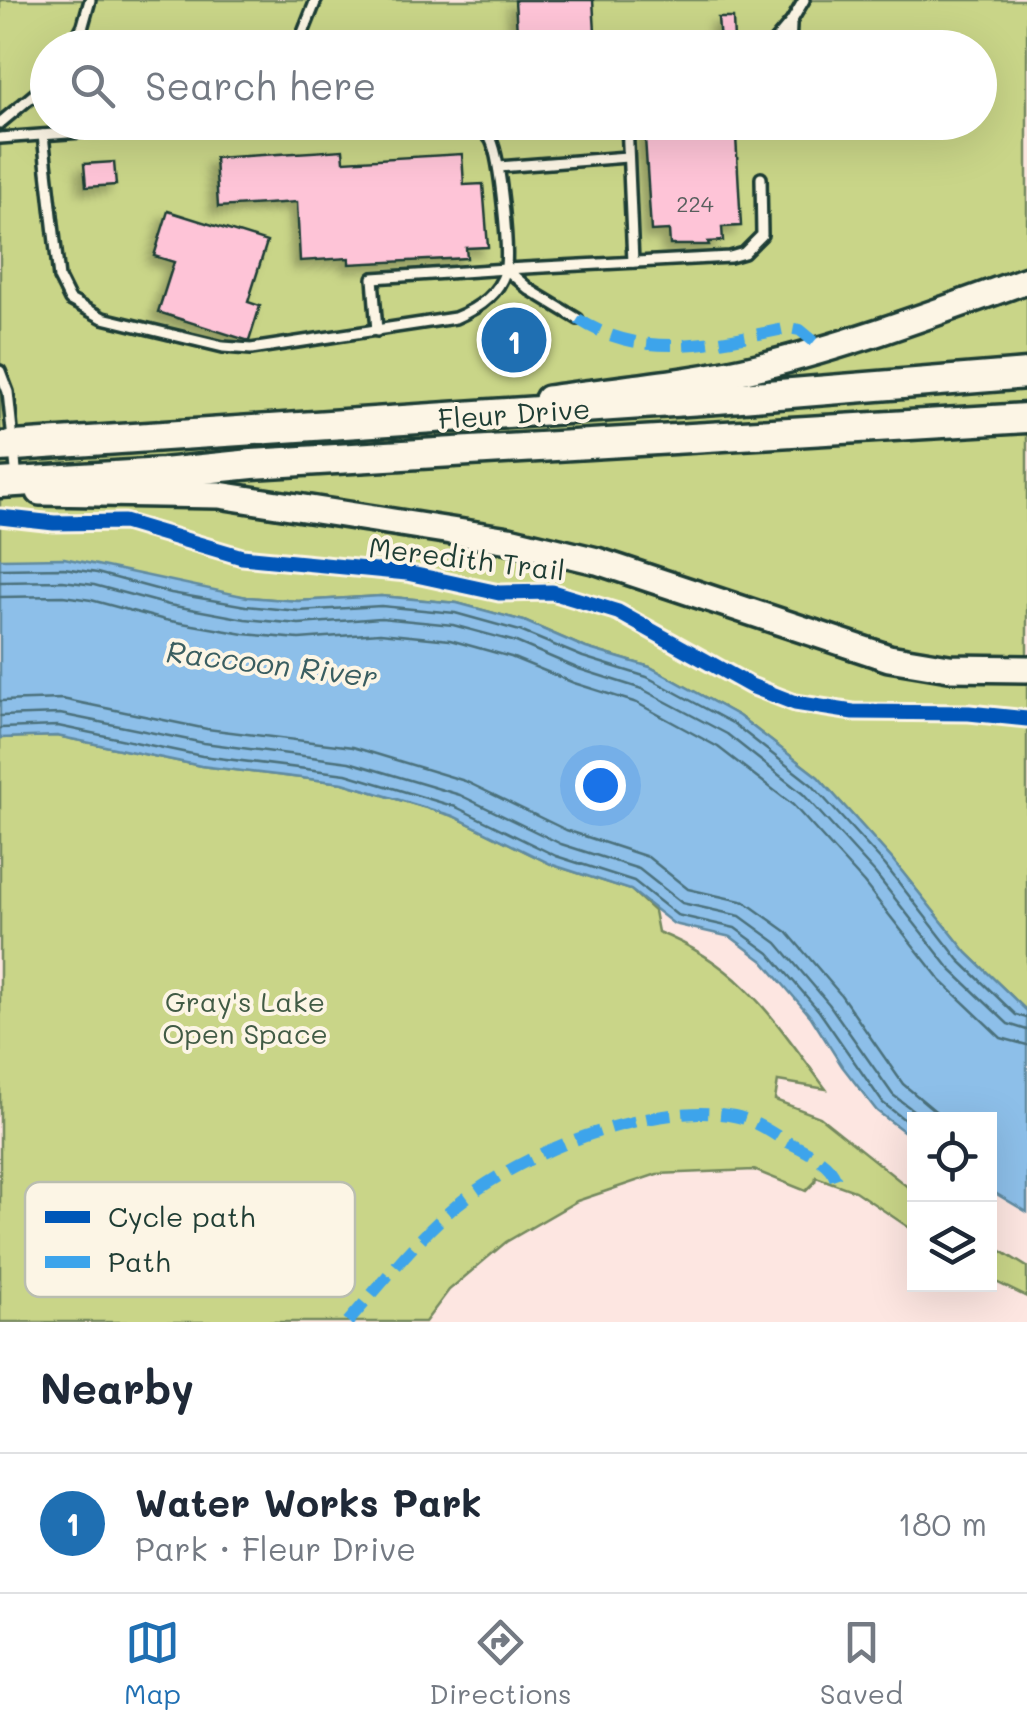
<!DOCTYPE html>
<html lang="en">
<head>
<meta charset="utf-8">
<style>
	:root { --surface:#fff; --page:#f2f2f3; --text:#1f2937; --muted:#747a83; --line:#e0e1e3; --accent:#1f6fb2 }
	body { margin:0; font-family:Mali,sans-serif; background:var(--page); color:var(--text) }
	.controls { position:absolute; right:30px; bottom:30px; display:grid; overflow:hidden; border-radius:0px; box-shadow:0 10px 40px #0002 }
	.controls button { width:90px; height:90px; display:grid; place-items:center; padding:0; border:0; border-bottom:2px solid var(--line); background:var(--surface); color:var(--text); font:50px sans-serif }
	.you { position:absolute; left:600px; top:785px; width:35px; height:35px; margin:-25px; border:8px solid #fff; border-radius:50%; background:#1a73e8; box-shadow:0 0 0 15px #1a73e833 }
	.badge { display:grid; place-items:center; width:65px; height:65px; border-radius:50%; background:var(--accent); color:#fff; font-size:32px; font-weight:700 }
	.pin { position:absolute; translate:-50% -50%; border:5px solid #fff; box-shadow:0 2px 10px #0006 }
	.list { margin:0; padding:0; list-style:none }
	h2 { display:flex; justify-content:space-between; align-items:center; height:130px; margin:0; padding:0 40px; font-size:42px }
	h2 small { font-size:32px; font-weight:400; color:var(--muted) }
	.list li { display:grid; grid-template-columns:65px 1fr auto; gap:30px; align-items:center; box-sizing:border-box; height:140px; padding:0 40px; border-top:2px solid var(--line) }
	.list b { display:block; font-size:38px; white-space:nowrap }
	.list p { margin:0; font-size:32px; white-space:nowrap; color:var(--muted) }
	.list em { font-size:32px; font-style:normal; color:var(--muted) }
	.icon { flex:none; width:55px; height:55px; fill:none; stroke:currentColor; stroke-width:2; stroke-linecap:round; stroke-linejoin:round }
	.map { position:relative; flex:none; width:1027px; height:1322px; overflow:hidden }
	.search { position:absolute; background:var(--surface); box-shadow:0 10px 40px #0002; left:30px; right:30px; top:30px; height:110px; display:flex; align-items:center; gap:25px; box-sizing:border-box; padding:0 35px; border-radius:55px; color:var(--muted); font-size:38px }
	.sheet { height:270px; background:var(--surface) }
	nav { display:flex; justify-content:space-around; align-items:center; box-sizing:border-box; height:140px; border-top:2px solid var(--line); background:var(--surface); font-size:28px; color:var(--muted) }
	nav a { display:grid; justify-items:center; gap:5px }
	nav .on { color:var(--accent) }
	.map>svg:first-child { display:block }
	.green { fill:#c9d588; stroke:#74895e; stroke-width:2.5; fill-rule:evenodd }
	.water { fill:#8dbfe9; stroke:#618ba1; stroke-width:2.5 }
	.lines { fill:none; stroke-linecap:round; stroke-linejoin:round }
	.shore { stroke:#4b717c; stroke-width:2.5 }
	.building { fill:#fec4d7; stroke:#1f3d34; stroke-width:2.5; filter:url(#shadow) }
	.lane-casing { stroke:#1f3d34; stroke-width:16 }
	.secondary-casing { stroke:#1f3d34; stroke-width:32 }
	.primary-casing { stroke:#1f3d34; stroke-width:35 }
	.lane { stroke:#fcf5e5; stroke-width:9 }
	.secondary { stroke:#fcf5e5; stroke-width:25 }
	.primary { stroke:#fcf5e5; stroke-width:28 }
	.quiet { stroke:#3da4eb; stroke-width:12; stroke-dasharray:25 12; stroke-linecap:butt }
	.cycleway-casing { stroke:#fcf5e5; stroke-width:21 }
	.cycleway { stroke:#0057b8; stroke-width:15 }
	.labels { text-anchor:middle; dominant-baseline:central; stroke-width:8; stroke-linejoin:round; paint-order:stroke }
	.number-label { font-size:22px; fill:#575f5d }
	.street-label { font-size:28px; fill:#1f3d34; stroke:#fcf5e5 }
	.park-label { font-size:28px; fill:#415b45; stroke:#fcf5e5 }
	.water-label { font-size:30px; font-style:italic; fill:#3a5e61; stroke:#fcf5e5 }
	.key { fill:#fcf5e5; stroke:#babeb0; stroke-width:2.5 }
	.key-label { font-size:28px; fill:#1f3d34 }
</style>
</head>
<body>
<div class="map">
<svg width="1027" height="1322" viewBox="0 0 1027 1322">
	<defs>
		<filter id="shadow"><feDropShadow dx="-7" dy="7" stdDeviation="5" flood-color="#0004"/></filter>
	</defs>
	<rect width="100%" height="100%" fill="#fde6e1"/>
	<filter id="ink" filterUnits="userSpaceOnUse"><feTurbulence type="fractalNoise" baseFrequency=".01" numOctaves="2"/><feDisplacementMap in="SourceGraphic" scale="20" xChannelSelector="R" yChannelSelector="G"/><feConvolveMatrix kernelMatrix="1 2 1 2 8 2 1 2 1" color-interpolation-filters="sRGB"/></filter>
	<g filter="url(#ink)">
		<g class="green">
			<path d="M0,0H1027V1011L967,953L892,859L818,777L739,716L650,667L586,648L524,621L457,603L381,596L298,601L247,597L0,559ZM48,48H980V122H48Z"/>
			<path d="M57,736L201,766L343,783L453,816L553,865L631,890L654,911L658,932C743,966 774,1020 826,1089L778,1081L775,1100L820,1117L914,1192V1231L855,1191L816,1177L815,1182L806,1191L754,1170L657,1174L577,1201L506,1242L449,1290L425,1322H0V738Z"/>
			<polygon points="990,1244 1027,1267 1027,1297 990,1279"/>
		</g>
		<polygon class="water" points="64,558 247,597 298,601 381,596 457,603 524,621 586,648 650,667 739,716 818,777 892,859 967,953 1027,1011 1027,1212 990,1190 990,1120 914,1120 914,1139 877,1111 842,1066 811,1017 763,961 731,937 674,924 631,890 553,865 453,816 343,783 201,766 57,736 0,738 0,559"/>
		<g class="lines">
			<g class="shore">
				<polyline points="0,569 64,568 97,573 171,593 246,606 299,611 381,606 455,613 520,631 583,657 647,677 734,724 812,785 885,865 959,960 1016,1015 1027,1018"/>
				<polyline points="0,582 63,581 94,585 169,605 245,619 299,624 381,618 453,625 516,642 579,669 642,689 727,734 803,794 875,873 950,969 1008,1024 1027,1030"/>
				<polyline points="0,597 63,596 91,600 165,620 244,634 299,639 380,633 450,640 511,657 574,683 637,703 718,747 793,805 864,883 941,981 1001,1038 1027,1045"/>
				<polyline points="0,701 62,699 207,729 353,747 465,781 566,830 648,857 688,889 745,902 787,932 841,995 903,1084 946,1120"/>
				<polyline points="0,716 60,714 204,743 349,762 460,795 561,844 639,869 682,903 740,916 777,943 829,1004 893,1095 926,1120"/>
				<polyline points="0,728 58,726 202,756 346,774 456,807 556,856 634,881 677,915 735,928 769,953 819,1011 883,1103 914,1127"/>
			</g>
		</g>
		<g class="building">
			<polygon points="515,0 593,0 596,48 518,48"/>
			<polygon points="718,18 733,18 734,41 720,42"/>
			<polygon points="644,122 690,122 691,139 736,136 741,226 722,227 723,241 708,242 709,245 670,245 669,230 651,231"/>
			<polygon points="343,150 344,161 462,154 464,185 483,184 488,247 466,248 467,258 349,264 349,258 300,261 297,202 218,207 215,158"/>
			<polygon points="114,162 116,185 86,187 84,164"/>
			<polygon points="168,211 267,242 248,302 260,306 249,341 158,312 174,262 154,256"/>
		</g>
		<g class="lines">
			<defs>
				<g id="lane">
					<polyline points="71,48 83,25 90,0"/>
					<polyline points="297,48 316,0"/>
					<polyline points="769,48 791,22 804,0"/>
					<polyline points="790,48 791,25"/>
					<polyline points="627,122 633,262"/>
					<polyline points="0,123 48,83"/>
					<path d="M43,135L59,278L70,300L103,318L223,347L251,349L455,318C477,309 498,295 505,272C510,253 500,158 491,140C487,134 480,128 475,122"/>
					<polyline points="0,138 218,122"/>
					<polyline points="499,167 627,157"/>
					<polyline points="578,319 530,290 506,269 730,257 744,253 762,235 761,178"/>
					<polyline points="377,331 373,278 506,269"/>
					<polyline points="0,371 8,392 17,479"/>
				</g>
				<g id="secondary">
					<path d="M548,399C619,389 692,383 762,366C852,344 940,311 1027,280"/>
					<polyline points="40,492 219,495 509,540 597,561 889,658 949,668 1027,669"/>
				</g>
				<g id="primary">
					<polyline points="0,447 717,399 1027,374"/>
					<polyline points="0,483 163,473 252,464 1027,418"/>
				</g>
			</defs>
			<use href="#lane" class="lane-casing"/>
			<use href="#secondary" class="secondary-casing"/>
			<use href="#primary" class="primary-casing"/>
			<use href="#lane" class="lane"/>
			<use href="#secondary" class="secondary"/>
			<use href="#primary" class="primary"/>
			<g class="quiet">
				<path d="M578,319C644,362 717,342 789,328L800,330L823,349"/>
				<path d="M348,1322C383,1282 416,1239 457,1205C520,1153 652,1100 734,1116C750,1119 768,1130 782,1139C802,1150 834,1161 837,1185"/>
			</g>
			<defs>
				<polyline id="cycleway" points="0,517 54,523 124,522 242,557 407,573 499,593 552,592 618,612 751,686 795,703 853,712 969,713 1027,719"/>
			</defs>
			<use href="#cycleway" class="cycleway-casing"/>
			<use href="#cycleway" class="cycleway"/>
		</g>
	</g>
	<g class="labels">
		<g class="number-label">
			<text x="695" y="203">224</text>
		</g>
		<g class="street-label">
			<text transform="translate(514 413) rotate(-4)">Fleur Drive</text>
			<text transform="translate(467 558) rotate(7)">Meredith Trail</text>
		</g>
		<g class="park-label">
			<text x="245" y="1001">Gray's Lake<tspan x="245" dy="32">Open Space</tspan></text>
		</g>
		<g class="water-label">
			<text transform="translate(272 663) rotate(7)">Raccoon River</text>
		</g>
	</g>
	<rect x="25" y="1182" width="330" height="115" rx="15" class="key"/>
	<rect x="45" y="1211" width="45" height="12" fill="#0057b8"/>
	<rect x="45" y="1256" width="45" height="12" fill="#3da4eb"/>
	<g class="key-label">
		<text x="108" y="1227">Cycle path</text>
		<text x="108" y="1272">Path</text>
	</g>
</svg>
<div class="controls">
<button><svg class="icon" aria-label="locate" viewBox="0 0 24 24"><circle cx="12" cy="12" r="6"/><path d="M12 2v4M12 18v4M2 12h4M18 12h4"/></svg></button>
<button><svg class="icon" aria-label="layers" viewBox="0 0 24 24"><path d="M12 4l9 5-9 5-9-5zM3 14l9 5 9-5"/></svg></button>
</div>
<div class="you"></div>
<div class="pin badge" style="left:514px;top:340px">1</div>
<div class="search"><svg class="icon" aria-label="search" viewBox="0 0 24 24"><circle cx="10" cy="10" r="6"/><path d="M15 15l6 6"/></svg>Search here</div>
</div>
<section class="sheet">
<h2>Nearby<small></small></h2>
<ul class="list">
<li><span class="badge">1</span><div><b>Water Works Park</b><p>Park · Fleur Drive</p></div><em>180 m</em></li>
</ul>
</section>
<nav>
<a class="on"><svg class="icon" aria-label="map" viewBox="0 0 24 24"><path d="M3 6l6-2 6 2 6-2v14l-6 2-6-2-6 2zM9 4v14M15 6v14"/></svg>Map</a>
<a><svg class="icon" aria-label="directions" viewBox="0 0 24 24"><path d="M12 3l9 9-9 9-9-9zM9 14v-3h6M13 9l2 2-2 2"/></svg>Directions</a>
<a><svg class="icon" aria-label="saved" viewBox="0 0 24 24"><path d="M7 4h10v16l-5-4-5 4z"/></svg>Saved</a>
</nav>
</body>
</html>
